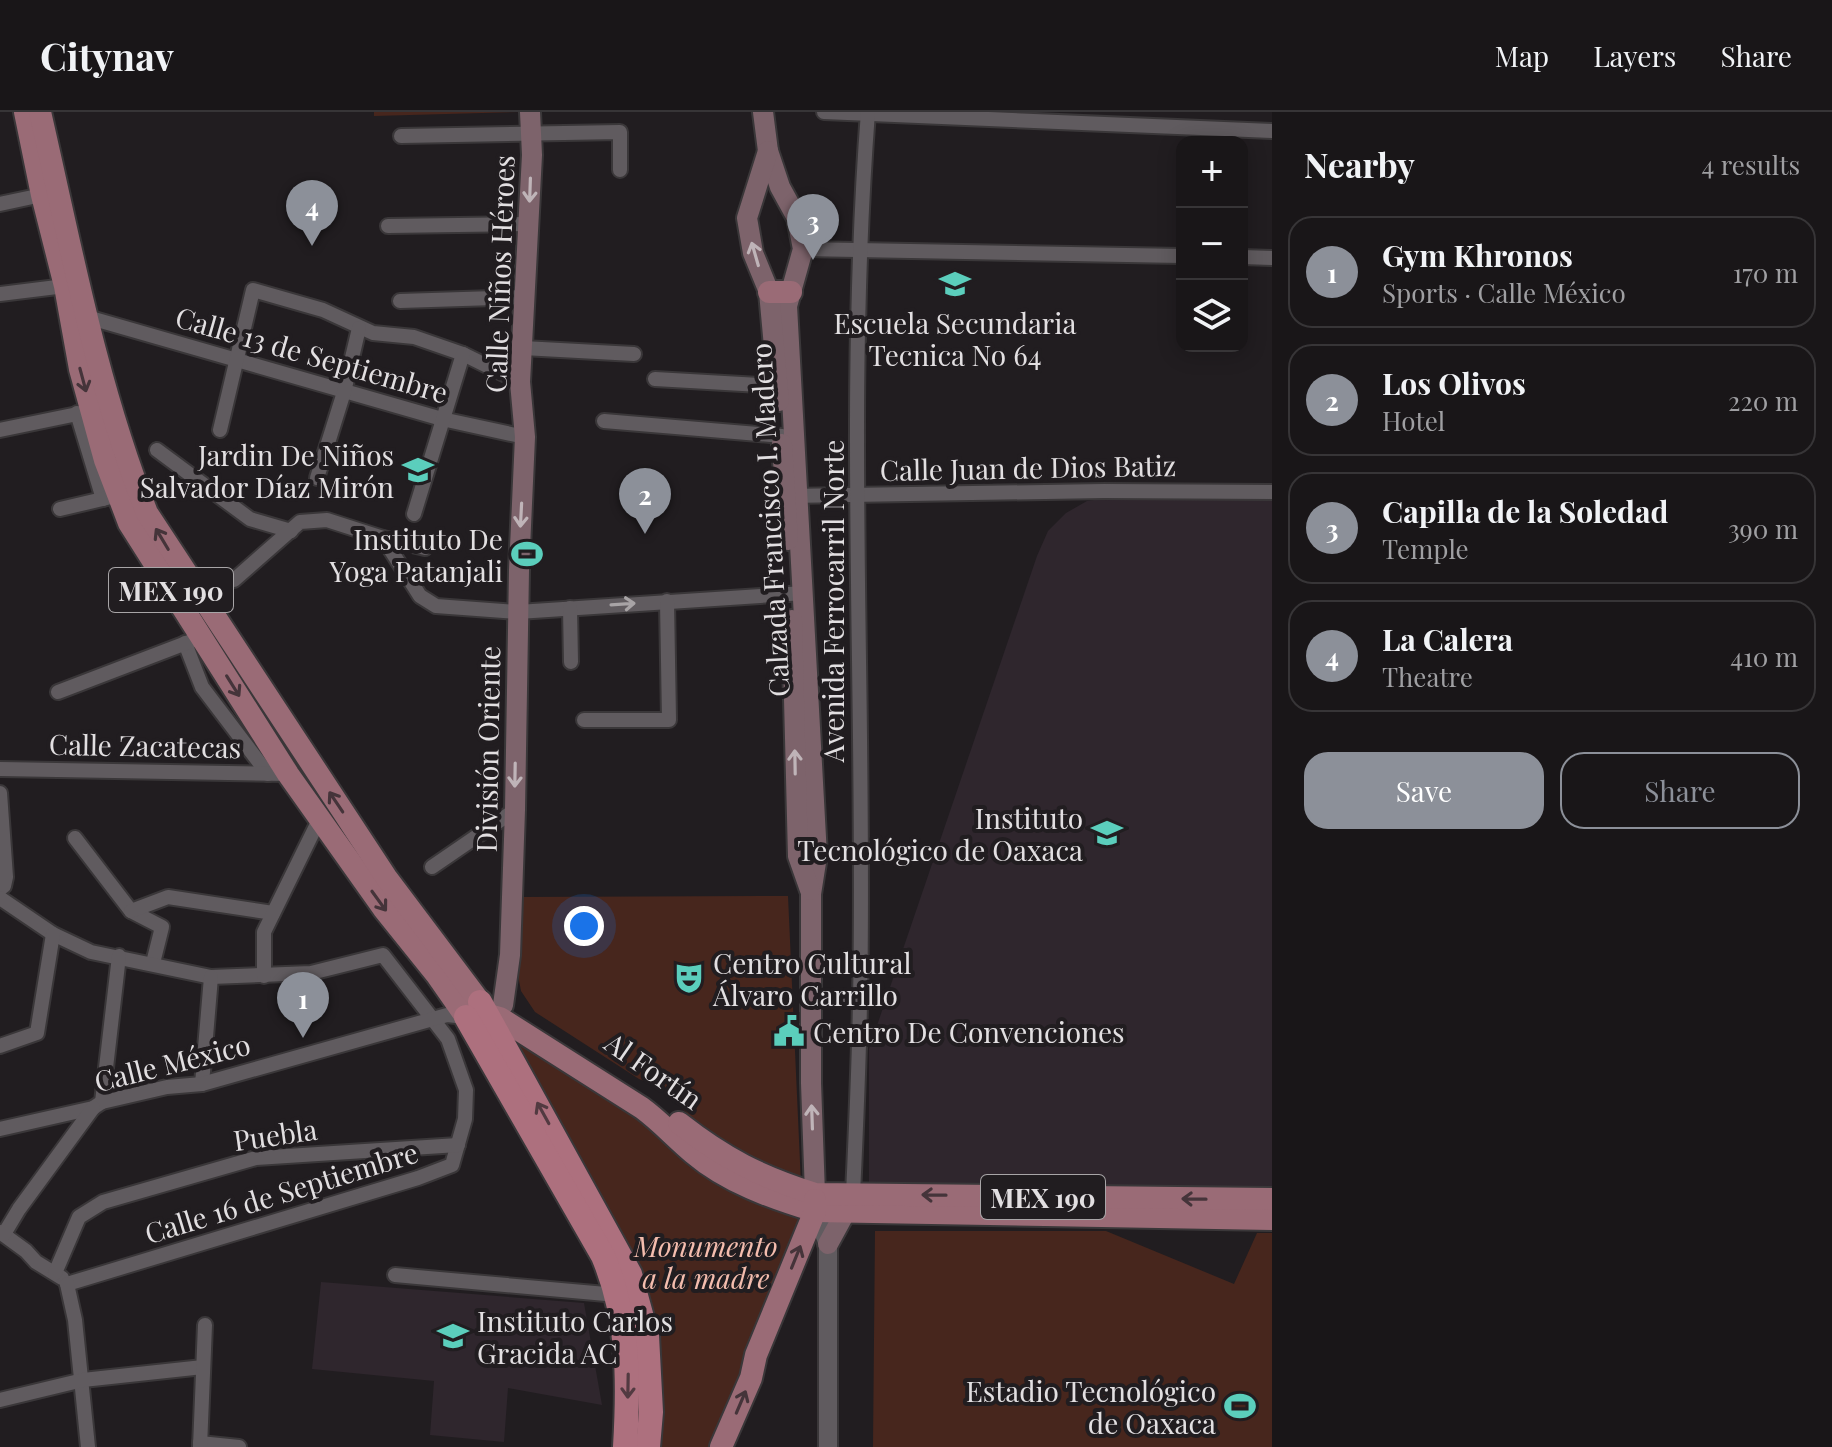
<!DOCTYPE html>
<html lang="en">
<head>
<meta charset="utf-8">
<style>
	:root { --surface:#191618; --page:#221f21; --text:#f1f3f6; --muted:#9f9fa2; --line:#373537; --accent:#8c9099 }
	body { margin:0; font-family:"Playfair Display",serif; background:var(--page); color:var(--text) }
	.controls { position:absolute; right:24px; top:24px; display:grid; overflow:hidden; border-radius:16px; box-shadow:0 4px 20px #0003 }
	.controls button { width:72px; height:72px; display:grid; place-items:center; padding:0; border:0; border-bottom:2px solid var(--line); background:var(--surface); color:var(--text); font:40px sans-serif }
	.you { position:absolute; left:584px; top:814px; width:28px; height:28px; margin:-20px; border:6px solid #fff; border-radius:50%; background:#1a73e8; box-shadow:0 0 0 12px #1a73e833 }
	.badge { display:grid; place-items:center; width:52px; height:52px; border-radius:50%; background:var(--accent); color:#fff; font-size:26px; font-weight:700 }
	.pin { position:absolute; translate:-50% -66px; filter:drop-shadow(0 2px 4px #0008) }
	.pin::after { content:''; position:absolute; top:42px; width:28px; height:24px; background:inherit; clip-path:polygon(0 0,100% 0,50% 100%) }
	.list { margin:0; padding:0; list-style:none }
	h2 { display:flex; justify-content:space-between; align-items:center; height:104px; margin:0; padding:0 32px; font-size:34px }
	h2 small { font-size:26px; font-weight:400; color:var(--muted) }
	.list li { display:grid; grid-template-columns:52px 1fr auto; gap:24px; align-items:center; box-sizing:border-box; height:112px; margin:0 16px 16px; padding:0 16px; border:2px solid var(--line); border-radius:24px }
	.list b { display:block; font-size:30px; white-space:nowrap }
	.list p { margin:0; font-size:26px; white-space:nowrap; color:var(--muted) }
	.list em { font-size:26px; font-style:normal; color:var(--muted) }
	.actions { display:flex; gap:16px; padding:24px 32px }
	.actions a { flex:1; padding:18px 0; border:2px solid var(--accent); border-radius:24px; text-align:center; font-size:28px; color:var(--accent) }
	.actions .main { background:var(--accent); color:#fff }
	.icon { flex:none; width:44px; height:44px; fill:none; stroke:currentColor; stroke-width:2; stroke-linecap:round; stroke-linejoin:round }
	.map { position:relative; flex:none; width:1272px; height:1335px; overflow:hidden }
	header { display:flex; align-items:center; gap:48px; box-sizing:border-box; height:112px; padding:0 40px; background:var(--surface); border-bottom:2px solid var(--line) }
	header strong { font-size:38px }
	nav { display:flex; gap:44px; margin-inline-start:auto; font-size:28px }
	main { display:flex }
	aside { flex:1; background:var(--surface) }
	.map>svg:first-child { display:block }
	.built { fill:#2f262d }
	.green { fill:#47261d }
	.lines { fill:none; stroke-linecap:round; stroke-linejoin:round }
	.minor-casing { stroke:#3a3739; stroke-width:18 }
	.tertiary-casing { stroke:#3a3739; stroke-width:22 }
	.secondary-casing { stroke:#3a3739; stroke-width:24 }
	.primary-casing { stroke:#3a3739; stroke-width:26 }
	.trunk-casing { stroke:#3a3739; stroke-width:28 }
	.minor { stroke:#605b5f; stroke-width:14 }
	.tertiary { stroke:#605b5f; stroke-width:18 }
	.secondary { stroke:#7d636b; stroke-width:20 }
	.primary { stroke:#9a6b76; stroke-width:22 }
	.trunk { stroke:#ad707e; stroke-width:24 }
	.oneway { stroke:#bfb4b8 }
	.oneway2 { stroke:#45343a }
	.oneway3 { stroke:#a8a4a6 }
	.oneway4 { stroke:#523a41 }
	.labels { text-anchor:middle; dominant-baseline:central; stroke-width:8; stroke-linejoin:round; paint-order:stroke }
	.shield { fill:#211d20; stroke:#a8a5a7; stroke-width:2 }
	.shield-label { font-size:26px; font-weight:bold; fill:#e2dfe1 }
	.street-label { font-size:28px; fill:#e2dfe1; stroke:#211d20 }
	.poi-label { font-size:28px; fill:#e2dfe1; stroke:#211d20; text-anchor:end }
	.park-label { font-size:28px; font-style:italic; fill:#f4bdae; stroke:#211d20 }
</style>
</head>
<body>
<header>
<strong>Citynav</strong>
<nav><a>Map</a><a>Layers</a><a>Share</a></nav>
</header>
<main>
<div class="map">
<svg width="1272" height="1335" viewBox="0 0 1272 1335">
	<rect width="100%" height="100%" fill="#211d20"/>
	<g class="built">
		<polygon points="1108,386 1272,388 1272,1076 869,1076 869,937 1037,444 1048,419 1066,401 1087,389"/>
		<polygon points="321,1170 584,1191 602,1293 508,1276 504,1330 430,1323 434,1269 312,1257"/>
	</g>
	<g class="green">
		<polygon points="374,0 520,0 374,4"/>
		<polygon points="788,784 801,1072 720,1034 663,977 639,967 535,900 521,879 516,853 519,785"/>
		<polygon points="507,920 640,999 750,1087 800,1107 749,1252 712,1335 649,1335 653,1300"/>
		<polygon points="875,1119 1106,1119 1234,1172 1257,1121 1272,1121 1272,1335 873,1335"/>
	</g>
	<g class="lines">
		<defs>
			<g id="minor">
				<polyline points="824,0 1272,19"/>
				<polyline points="401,24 620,20 620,58"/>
				<polyline points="0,92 42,83"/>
				<polyline points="388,114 529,112"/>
				<polyline points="803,137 1182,144"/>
				<polyline points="1242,145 1272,146"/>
				<polyline points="0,182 65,174"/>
				<polyline points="400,189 525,185"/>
				<polyline points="87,205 442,307 525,325"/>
				<polyline points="523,236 634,242"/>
				<polyline points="655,267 778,274"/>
				<polyline points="77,301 103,387"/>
				<polyline points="604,309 782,324"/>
				<polyline points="0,318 92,299"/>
				<polyline points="220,318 253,178 323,198 373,221 414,225 463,242 520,270"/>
				<polyline points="157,338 250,407 291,419"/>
				<polyline points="317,366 344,280 359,216"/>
				<polyline points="788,384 1104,379 1272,380"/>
				<polyline points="60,397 111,385"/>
				<polyline points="414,402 463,242"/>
				<polyline points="383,426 425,436"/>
				<polyline points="234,468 300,410 327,408 383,426 420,484 436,494 518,500 804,481"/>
				<polyline points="570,496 571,550"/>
				<polyline points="185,531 202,575 268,662"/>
				<polyline points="58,580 194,528"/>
				<polyline points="584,608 669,608 667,489"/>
				<polyline points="0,657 288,662"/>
				<polyline points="0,681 6,765 4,774 0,777"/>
				<polyline points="75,726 131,799 162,815 153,851"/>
				<polyline points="432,755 515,698"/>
				<polyline points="0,786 53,822 91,840 211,865 311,861 383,843 448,927 466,978 465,1007 452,1053 418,1066 67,1172"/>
				<polyline points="131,799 168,785 273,801"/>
				<polyline points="264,864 264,820 320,706"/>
				<polyline points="811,888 860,886"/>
				<polyline points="0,934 37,921 53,822"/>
				<polyline points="202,972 211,865"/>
				<polyline points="102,990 119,844"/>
				<polyline points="0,1017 93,996 102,990 167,975 202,972 447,903 466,905"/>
				<path d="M853,1082C856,1018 859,953 860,889C866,592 845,296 868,0"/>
				<polyline points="0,1120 26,1139 36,1150 62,1166"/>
				<polyline points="4,1122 19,1097 93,996"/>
				<polyline points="55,1161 79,1105 103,1090 256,1046 458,1033"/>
				<polyline points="395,1163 617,1183"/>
				<polyline points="67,1172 75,1208 88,1335"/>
				<polyline points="0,1288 83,1268 203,1255"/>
				<polyline points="200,1331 239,1335"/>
				<polyline points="200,1335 205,1213"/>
			</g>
			<polyline id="tertiary" points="815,1099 828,1132 828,1335"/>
			<g id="secondary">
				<polyline points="763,0 768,39 780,75 797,106 803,137 787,194 817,744 811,782 811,971 815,1082"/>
				<polyline points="768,39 747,106 753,141 769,180 779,289"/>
				<polyline points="782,332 788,428"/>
				<polyline points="792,508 798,744 810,778"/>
				<polyline points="503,893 510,843 515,698 519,458 525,325 520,270 532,43 530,0"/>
				<polyline points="828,1132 846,1099"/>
			</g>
			<g id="primary">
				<path d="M25,0L42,83L65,174L80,257L105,348L129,411L288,662L383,796L436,862L466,905L489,903L500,906L642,996C661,1010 675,1026 693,1041C727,1070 772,1086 815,1099L1272,1107"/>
				<path d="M40,0C71,135 96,272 147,401L386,765L480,890"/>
				<polyline points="769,180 791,180"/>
				<path d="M679,1011C725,1047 759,1064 815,1082L1272,1087"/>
				<polyline points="721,1335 751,1266 756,1243 815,1099 815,1088"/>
			</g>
			<g id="trunk">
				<polyline points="480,890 630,1162 647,1224 651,1300 648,1335"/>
				<path d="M466,905L603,1144C629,1206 629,1268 625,1335"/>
			</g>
		</defs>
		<use href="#minor" class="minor-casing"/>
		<use href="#tertiary" class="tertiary-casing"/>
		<use href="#secondary" class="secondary-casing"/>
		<use href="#primary" class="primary-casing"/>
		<use href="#trunk" class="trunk-casing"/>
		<use href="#minor" class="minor"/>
		<use href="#tertiary" class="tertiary"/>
		<use href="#secondary" class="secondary"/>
		<use href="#primary" class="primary"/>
		<use href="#trunk" class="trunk"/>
	</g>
	<defs><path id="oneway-shaft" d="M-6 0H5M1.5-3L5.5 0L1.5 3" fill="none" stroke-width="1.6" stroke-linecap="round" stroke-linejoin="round" transform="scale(2)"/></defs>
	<g class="oneway">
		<use href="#oneway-shaft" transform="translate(530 78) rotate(92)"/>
		<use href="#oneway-shaft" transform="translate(755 142) rotate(-106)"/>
		<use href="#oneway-shaft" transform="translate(521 403) rotate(93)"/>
		<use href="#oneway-shaft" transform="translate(795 650) rotate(-91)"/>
		<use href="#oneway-shaft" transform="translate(515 663) rotate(91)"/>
		<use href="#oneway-shaft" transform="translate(812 1005) rotate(-92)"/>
	</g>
	<g class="oneway2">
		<use href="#oneway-shaft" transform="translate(83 268) rotate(75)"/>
		<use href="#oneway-shaft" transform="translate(162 427) rotate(-121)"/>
		<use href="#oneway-shaft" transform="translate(233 574) rotate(58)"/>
		<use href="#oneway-shaft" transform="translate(336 690) rotate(-124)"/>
		<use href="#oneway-shaft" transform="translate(379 789) rotate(54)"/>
		<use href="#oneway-shaft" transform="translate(934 1083) rotate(-179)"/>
		<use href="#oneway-shaft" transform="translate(1194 1087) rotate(-179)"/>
		<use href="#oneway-shaft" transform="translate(796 1145) rotate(-68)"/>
		<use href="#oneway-shaft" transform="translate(741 1290) rotate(-67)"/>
	</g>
	<use class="oneway3" href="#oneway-shaft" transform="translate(623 492) rotate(-4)"/>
	<g class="oneway4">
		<use href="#oneway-shaft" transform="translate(543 1001) rotate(-119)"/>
		<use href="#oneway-shaft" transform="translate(628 1274) rotate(91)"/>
	</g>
	<defs>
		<symbol id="school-bare" viewBox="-9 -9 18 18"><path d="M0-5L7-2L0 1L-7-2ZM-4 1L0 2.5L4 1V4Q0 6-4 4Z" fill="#5bcebc" stroke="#211d20" stroke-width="2.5" paint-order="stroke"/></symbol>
		<symbol id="stadium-bare" viewBox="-9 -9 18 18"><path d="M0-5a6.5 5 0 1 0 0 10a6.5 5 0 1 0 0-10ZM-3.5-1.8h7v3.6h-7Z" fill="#5bcebc" stroke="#211d20" stroke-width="2.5" paint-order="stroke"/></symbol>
		<symbol id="university-bare" viewBox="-9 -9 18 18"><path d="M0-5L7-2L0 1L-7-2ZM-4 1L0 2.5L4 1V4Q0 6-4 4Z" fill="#5bcebc" stroke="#211d20" stroke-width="2.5" paint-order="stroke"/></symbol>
		<symbol id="theatre-bare" viewBox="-9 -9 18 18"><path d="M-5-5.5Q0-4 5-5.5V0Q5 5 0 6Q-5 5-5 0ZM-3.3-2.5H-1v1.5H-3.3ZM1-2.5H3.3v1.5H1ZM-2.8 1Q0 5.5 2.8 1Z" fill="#5bcebc" stroke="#211d20" stroke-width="2.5" paint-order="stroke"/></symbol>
		<symbol id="civic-bare" viewBox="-9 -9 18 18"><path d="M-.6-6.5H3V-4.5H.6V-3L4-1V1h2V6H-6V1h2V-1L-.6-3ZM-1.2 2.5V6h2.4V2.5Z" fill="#5bcebc" stroke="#211d20" stroke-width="2.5" paint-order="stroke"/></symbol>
	</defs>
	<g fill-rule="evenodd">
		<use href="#school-bare" x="933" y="150" width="44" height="44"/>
		<use href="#school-bare" x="396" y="336" width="44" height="44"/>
		<use href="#stadium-bare" x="505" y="420" width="44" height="44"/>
		<use href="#university-bare" x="1085" y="699" width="44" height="44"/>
		<use href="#theatre-bare" x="667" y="844" width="44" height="44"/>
		<use href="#civic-bare" x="767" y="897" width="44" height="44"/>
		<use href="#school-bare" x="431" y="1202" width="44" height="44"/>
		<use href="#stadium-bare" x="1218" y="1272" width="44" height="44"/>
	</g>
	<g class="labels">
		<g class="shield">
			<rect x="109" y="456" width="124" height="44" rx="6"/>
			<rect x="981" y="1063" width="124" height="44" rx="6"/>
		</g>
		<g class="shield-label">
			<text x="171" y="478">MEX 190</text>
			<text x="1043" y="1085">MEX 190</text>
		</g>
		<g class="street-label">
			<text transform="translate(499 162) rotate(-88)">Calle Niños Héroes</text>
			<text transform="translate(312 242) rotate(16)">Calle 13 de Septiembre</text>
			<text transform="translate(1028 355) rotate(-1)">Calle Juan de Dios Batiz</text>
			<text transform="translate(769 408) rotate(-93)">Calzada Francisco I. Madero</text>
			<text transform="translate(832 489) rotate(-90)">Avenida Ferrocarril Norte</text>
			<text transform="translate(145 633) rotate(1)">Calle Zacatecas</text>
			<text transform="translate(487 637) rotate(-89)">División Oriente</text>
			<text transform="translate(172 950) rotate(-14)">Calle México</text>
			<text transform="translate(654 958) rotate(35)">Al Fortín</text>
			<text transform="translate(275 1022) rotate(-8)">Puebla</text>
			<text transform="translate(281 1080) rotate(-17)">Calle 16 de Septiembre</text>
		</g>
		<g class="poi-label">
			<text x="955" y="210" text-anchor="middle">Escuela Secundaria<tspan x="955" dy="32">Tecnica No 64</tspan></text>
			<text x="394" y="342">Jardin De Niños<tspan x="394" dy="32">Salvador Díaz Mirón</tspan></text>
			<text x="503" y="426">Instituto De<tspan x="503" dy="32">Yoga Patanjali</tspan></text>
			<text x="1083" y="705">Instituto<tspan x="1083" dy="32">Tecnológico de Oaxaca</tspan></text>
			<text x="713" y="850" text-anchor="start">Centro Cultural<tspan x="713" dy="32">Álvaro Carrillo</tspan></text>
			<text x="813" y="919" text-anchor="start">Centro De Convenciones</text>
			<text x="477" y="1208" text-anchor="start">Instituto Carlos<tspan x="477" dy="32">Gracida AC</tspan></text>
			<text x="1216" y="1278">Estadio Tecnológico<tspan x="1216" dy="32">de Oaxaca</tspan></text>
		</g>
		<g class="park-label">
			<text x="706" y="1133">Monumento<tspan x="706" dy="32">a la madre</tspan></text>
		</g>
	</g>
</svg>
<div class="controls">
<button>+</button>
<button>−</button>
<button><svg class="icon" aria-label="layers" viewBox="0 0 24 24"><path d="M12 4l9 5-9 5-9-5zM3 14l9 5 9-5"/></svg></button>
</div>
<div class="you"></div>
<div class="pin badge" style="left:303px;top:926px">1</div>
<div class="pin badge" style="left:645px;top:422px">2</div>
<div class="pin badge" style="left:813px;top:148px">3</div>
<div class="pin badge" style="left:312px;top:134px">4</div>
</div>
<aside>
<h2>Nearby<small>4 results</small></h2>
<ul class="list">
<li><span class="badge">1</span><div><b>Gym Khronos</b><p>Sports · Calle México</p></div><em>170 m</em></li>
<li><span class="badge">2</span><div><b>Los Olivos</b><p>Hotel</p></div><em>220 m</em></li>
<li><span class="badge">3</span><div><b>Capilla de la Soledad</b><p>Temple</p></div><em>390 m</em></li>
<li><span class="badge">4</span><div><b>La Calera</b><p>Theatre</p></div><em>410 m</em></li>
</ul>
<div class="actions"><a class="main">Save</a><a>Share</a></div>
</aside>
</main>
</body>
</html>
